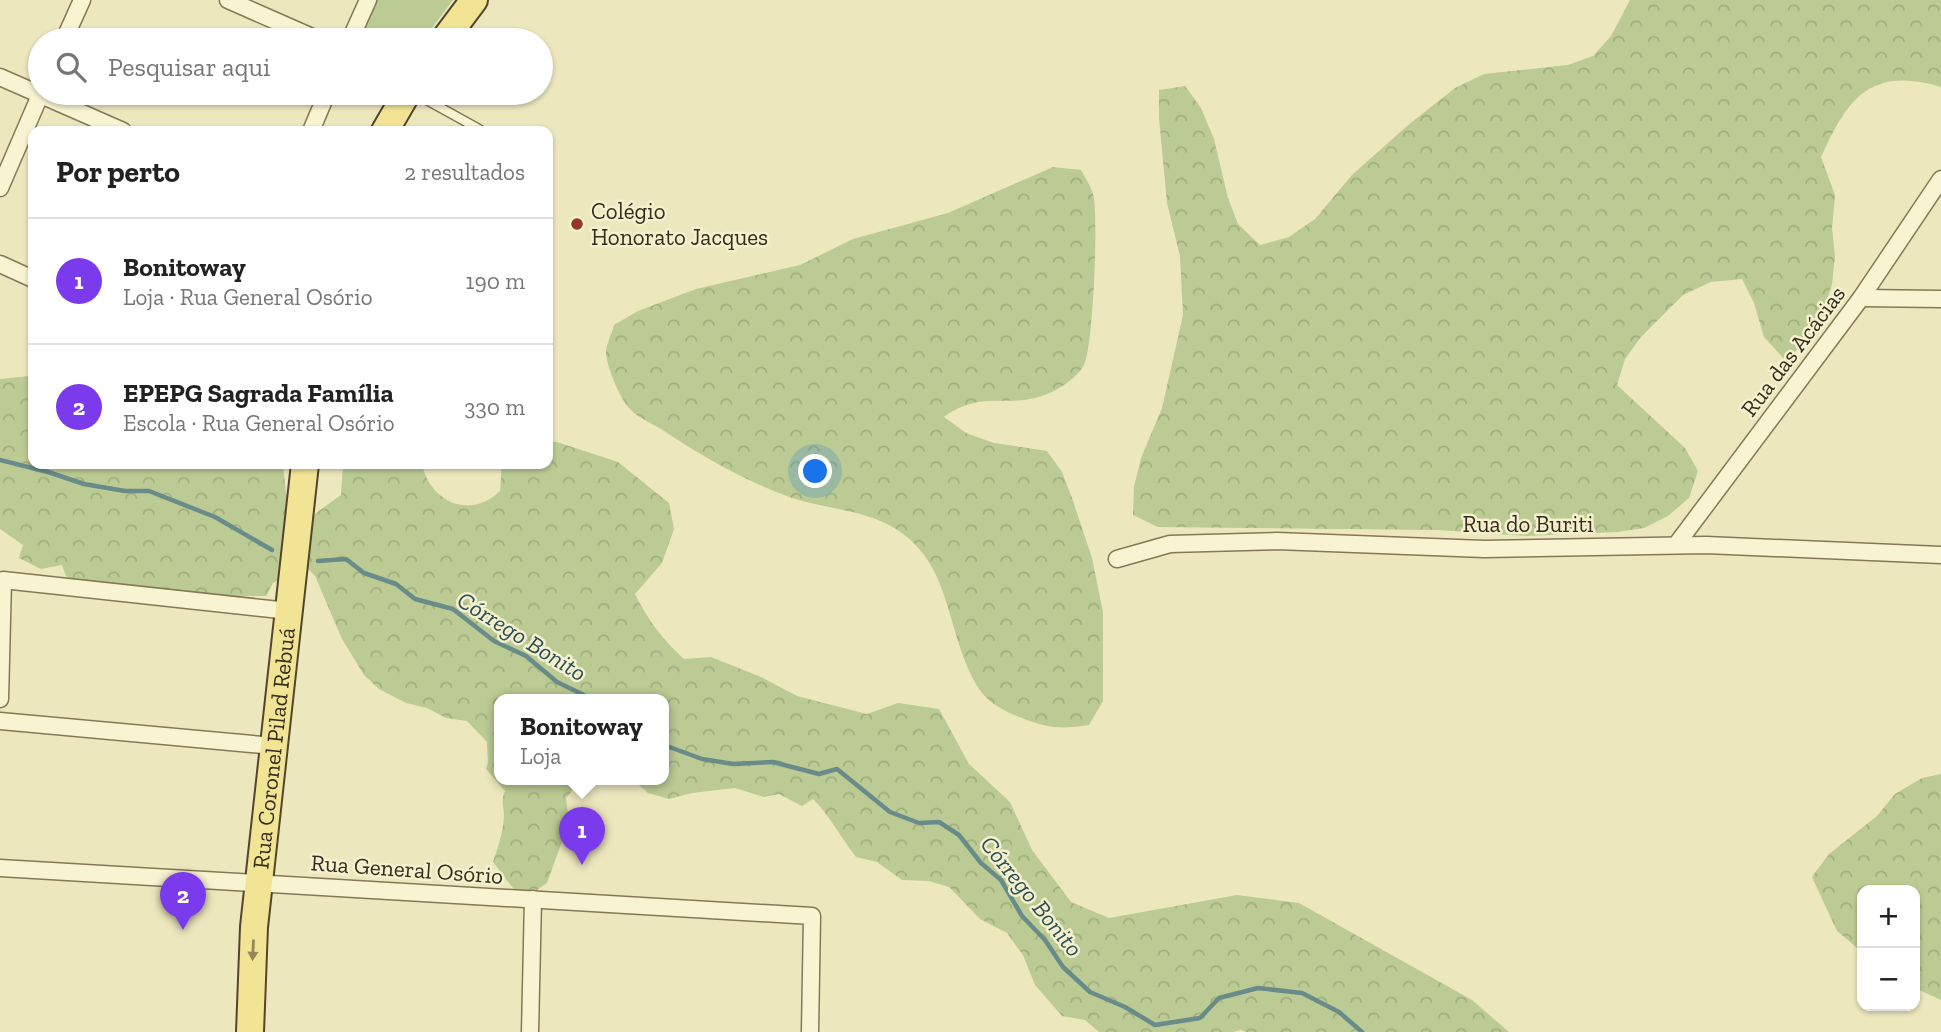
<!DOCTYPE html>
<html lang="pt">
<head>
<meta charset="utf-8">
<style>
	:root { --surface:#fff; --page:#f6f6f6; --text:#222; --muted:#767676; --line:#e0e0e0; --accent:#7c3aed }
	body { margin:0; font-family:"Zilla Slab",serif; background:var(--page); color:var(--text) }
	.controls { position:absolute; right:21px; bottom:21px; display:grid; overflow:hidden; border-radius:14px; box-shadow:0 2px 5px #0004 }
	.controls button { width:63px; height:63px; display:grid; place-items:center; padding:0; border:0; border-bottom:2px solid var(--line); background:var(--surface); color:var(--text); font:35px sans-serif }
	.you { position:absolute; left:816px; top:472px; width:24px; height:24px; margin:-18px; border:5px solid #fff; border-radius:50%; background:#1a73e8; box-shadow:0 0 0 10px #1a73e833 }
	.badge { display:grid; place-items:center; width:46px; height:46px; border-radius:50%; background:var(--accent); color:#fff; font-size:23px; font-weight:700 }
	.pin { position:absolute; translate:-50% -58px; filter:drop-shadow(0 2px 4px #0008) }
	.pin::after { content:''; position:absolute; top:37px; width:24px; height:21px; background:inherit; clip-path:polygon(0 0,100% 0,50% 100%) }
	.popup { position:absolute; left:494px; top:694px; width:175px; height:91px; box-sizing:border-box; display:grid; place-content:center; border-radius:14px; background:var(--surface); filter:drop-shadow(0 2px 5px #0005); font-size:23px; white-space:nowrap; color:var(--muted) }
	.popup b { font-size:26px; color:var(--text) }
	.popup::after { content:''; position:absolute; left:50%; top:100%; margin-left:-14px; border:14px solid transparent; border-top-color:var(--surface) }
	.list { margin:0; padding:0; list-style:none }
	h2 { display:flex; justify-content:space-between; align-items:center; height:91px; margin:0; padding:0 28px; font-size:30px }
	h2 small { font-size:23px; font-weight:400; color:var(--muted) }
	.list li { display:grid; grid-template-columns:46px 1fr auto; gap:21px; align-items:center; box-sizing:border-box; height:126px; padding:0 28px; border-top:2px solid var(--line) }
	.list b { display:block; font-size:26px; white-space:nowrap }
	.list p { margin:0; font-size:23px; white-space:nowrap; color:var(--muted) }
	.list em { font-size:23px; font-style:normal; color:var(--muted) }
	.icon { flex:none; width:38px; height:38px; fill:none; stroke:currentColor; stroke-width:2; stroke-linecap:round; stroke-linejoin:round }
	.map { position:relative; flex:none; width:1941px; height:1032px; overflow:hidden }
	.search { position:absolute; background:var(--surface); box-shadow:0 2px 5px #0004; left:28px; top:28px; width:525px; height:77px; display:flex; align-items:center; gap:18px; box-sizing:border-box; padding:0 24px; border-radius:38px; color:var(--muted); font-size:26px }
	.panel { position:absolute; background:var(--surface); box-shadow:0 2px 5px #0004; left:28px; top:126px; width:525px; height:343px; border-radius:14px }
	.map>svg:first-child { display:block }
	.forest { fill:url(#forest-crowns) }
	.green { fill:#bbcb93 }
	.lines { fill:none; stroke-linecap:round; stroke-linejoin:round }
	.stream { stroke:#698c8a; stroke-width:4.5 }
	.service-casing { stroke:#857857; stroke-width:11 }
	.minor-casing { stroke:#857857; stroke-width:19 }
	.primary-casing { stroke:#53452c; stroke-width:30 }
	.service { stroke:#f8f3d1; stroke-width:8 }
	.minor { stroke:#f8f3d1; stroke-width:16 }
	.primary { stroke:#f1e595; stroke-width:26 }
	.oneway { fill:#938858 }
	.poi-dot { fill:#943928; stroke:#f5f0ce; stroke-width:2.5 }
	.labels { text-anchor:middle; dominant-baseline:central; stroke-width:5; stroke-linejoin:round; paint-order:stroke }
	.poi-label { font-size:23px; fill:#352c1c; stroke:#f5f0ce; text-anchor:start }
	.street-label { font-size:23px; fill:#352c1c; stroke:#f5f0ce }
	.water-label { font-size:24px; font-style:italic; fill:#2b5055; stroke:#f5f0ce }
</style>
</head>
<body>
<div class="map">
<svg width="1941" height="1032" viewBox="0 0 1941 1032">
	<defs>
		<pattern id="forest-crowns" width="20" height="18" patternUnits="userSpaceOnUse" patternTransform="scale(1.75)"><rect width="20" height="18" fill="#bbcb93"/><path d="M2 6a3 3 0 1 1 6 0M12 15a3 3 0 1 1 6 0" fill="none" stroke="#a1ae7e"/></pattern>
	</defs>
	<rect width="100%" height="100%" fill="#ede7be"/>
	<g class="forest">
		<path d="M1630,0H1941V87C1870,66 1848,98 1821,157L1835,195L1832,228L1835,256L1832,284L1823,314L1806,342L1785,360L1764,337L1754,303L1742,279L1711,282L1683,295L1641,337L1625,359L1617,385L1685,448L1698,471L1689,498L1668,516L1644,528L1617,532L1527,536L1438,530L1158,527L1133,515L1134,487L1141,458L1162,408L1183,315L1180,256L1167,203L1159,118V90L1185,86L1201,108L1214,139L1228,198L1238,224L1260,245L1289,237L1315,219L1352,175L1407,126L1455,88L1484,74L1568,65L1593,56L1611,36Z"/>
		<path d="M1053,167L1081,170C1085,177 1090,185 1093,194C1099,212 1093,349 1084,365C1076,379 1057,391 1042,396C1006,408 981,390 944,417L966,433L994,443L1047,451L1062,472L1072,498L1092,558L1103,612V701L1089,725C1062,729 1049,729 1022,718C1008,713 992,705 982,693C943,638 957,561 889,525C861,510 823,508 792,498C745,481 703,457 661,429C651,423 637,417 630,409C620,399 608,369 606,355C605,346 612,334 614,325L638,311L696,289L800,265L853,239L948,213Z"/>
		<polygon points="29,376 33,379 33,464 283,464 286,494 298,504 287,576 273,583 266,596 225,596 204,593 188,597 78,584 66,576 62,565 41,569 19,558 23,545 0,529 0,379"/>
		<path d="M548,442H557L618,462L669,503L674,529L662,563L635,594C648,620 662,639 684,659L711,657L761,677L797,696L867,714L898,703L939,709L969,764L1010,802L1032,850L1071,902L1109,918L1237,895L1299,903L1472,1000L1509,1032H1246L1241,1030L1233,1032H1099L1085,1020L1062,1016L1035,985L1023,955L1007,933L980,919L949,887L929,881L902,880L877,862L856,857C841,838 830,816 813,799L802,806L779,794L764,797L735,788L692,793L669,799L648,793L632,779H664V699H500V779H587L577,785L566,798L569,822L547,883L537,890L516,892L493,862C498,847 504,830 504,814C503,804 501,801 505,791L486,769L488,762L487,742L467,721L446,718L427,708L406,703L379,689L364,675L342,639L315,576L299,559L305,521L341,495L343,464H422C430,502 470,520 500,491L502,464H548Z"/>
		<polygon points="1941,774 1941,1000 1915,988 1915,890 1862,890 1862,952 1837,931 1812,877 1829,854 1877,816 1895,794 1922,778"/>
	</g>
	<polygon class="green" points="374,0 453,0 423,40 357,40"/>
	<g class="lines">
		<g class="stream">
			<polyline points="0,460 48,472 84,484 125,491 149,491 215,517 272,550"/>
			<polyline points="318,561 346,559 364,573 396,584 415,599 453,609 494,641 526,656 557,682 592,699"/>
			<polyline points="664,745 702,759 733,764 773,762 819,774 837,769 890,812 919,823 939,822 959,835 981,863 1001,880 1022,916 1045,940 1063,967 1090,992 1125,1007 1155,1025 1200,1018 1219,998 1258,988 1302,993 1339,1012 1362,1032"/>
		</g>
		<defs>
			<polyline id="service" points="414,93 479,129 478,131"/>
			<g id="minor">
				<polyline points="228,0 319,40"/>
				<polyline points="64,40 82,0"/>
				<polyline points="350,40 368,0"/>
				<polyline points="0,77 123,131"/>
				<polyline points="311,131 327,93"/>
				<polyline points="0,188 41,93"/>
				<polyline points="0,264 33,279"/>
				<polyline points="1861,298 1941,299"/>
				<polyline points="1676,545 1861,298 1941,179"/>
				<polyline points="1117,559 1170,544 1277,541 1484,549 1706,545 1941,555"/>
				<polyline points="0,699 3,580 289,611"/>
				<polyline points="0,721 274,746"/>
				<polyline points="0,868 812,916 810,1032"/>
				<polyline points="530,1032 533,899"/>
			</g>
			<g id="primary">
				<polyline points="444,40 474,0"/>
				<polyline points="385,131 407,93"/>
				<path id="s1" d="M250,1032L254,927L305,464"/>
			</g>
		</defs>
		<use href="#service" class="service-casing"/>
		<use href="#minor" class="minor-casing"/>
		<use href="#primary" class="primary-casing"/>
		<use href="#service" class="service"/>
		<use href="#minor" class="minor"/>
		<use href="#primary" class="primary"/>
	</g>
	<defs><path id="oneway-solid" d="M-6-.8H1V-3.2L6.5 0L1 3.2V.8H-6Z" transform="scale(1.75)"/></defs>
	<use class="oneway" href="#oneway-solid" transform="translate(253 950) rotate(93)"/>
	<circle class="poi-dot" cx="577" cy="224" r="7"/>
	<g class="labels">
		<g class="poi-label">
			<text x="591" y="211">Colégio<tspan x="591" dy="26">Honorato Jacques</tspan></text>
		</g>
		<g class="street-label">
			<text transform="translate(1793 351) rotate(-53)">Rua das Acácias</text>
			<text x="1528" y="524">Rua do Buriti</text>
			<text stroke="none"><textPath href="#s1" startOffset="285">Rua Coronel Pilad Rebuá</textPath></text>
			<text transform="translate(407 869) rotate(4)">Rua General Osório</text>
		</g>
		<g class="water-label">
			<text transform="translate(522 636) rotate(32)">Córrego Bonito</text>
			<text transform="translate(1032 896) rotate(51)">Córrego Bonito</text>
		</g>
	</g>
</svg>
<div class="controls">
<button>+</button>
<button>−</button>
</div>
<div class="you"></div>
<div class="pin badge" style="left:582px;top:865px">1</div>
<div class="popup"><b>Bonitoway</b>Loja</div>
<div class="pin badge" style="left:183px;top:930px">2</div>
<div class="search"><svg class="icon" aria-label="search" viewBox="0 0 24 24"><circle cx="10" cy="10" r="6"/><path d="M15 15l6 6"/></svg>Pesquisar aqui</div>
<section class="panel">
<h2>Por perto<small>2 resultados</small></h2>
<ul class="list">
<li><span class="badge">1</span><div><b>Bonitoway</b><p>Loja · Rua General Osório</p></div><em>190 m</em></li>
<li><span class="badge">2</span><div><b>EPEPG Sagrada Família</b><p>Escola · Rua General Osório</p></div><em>330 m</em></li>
</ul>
</section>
</div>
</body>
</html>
